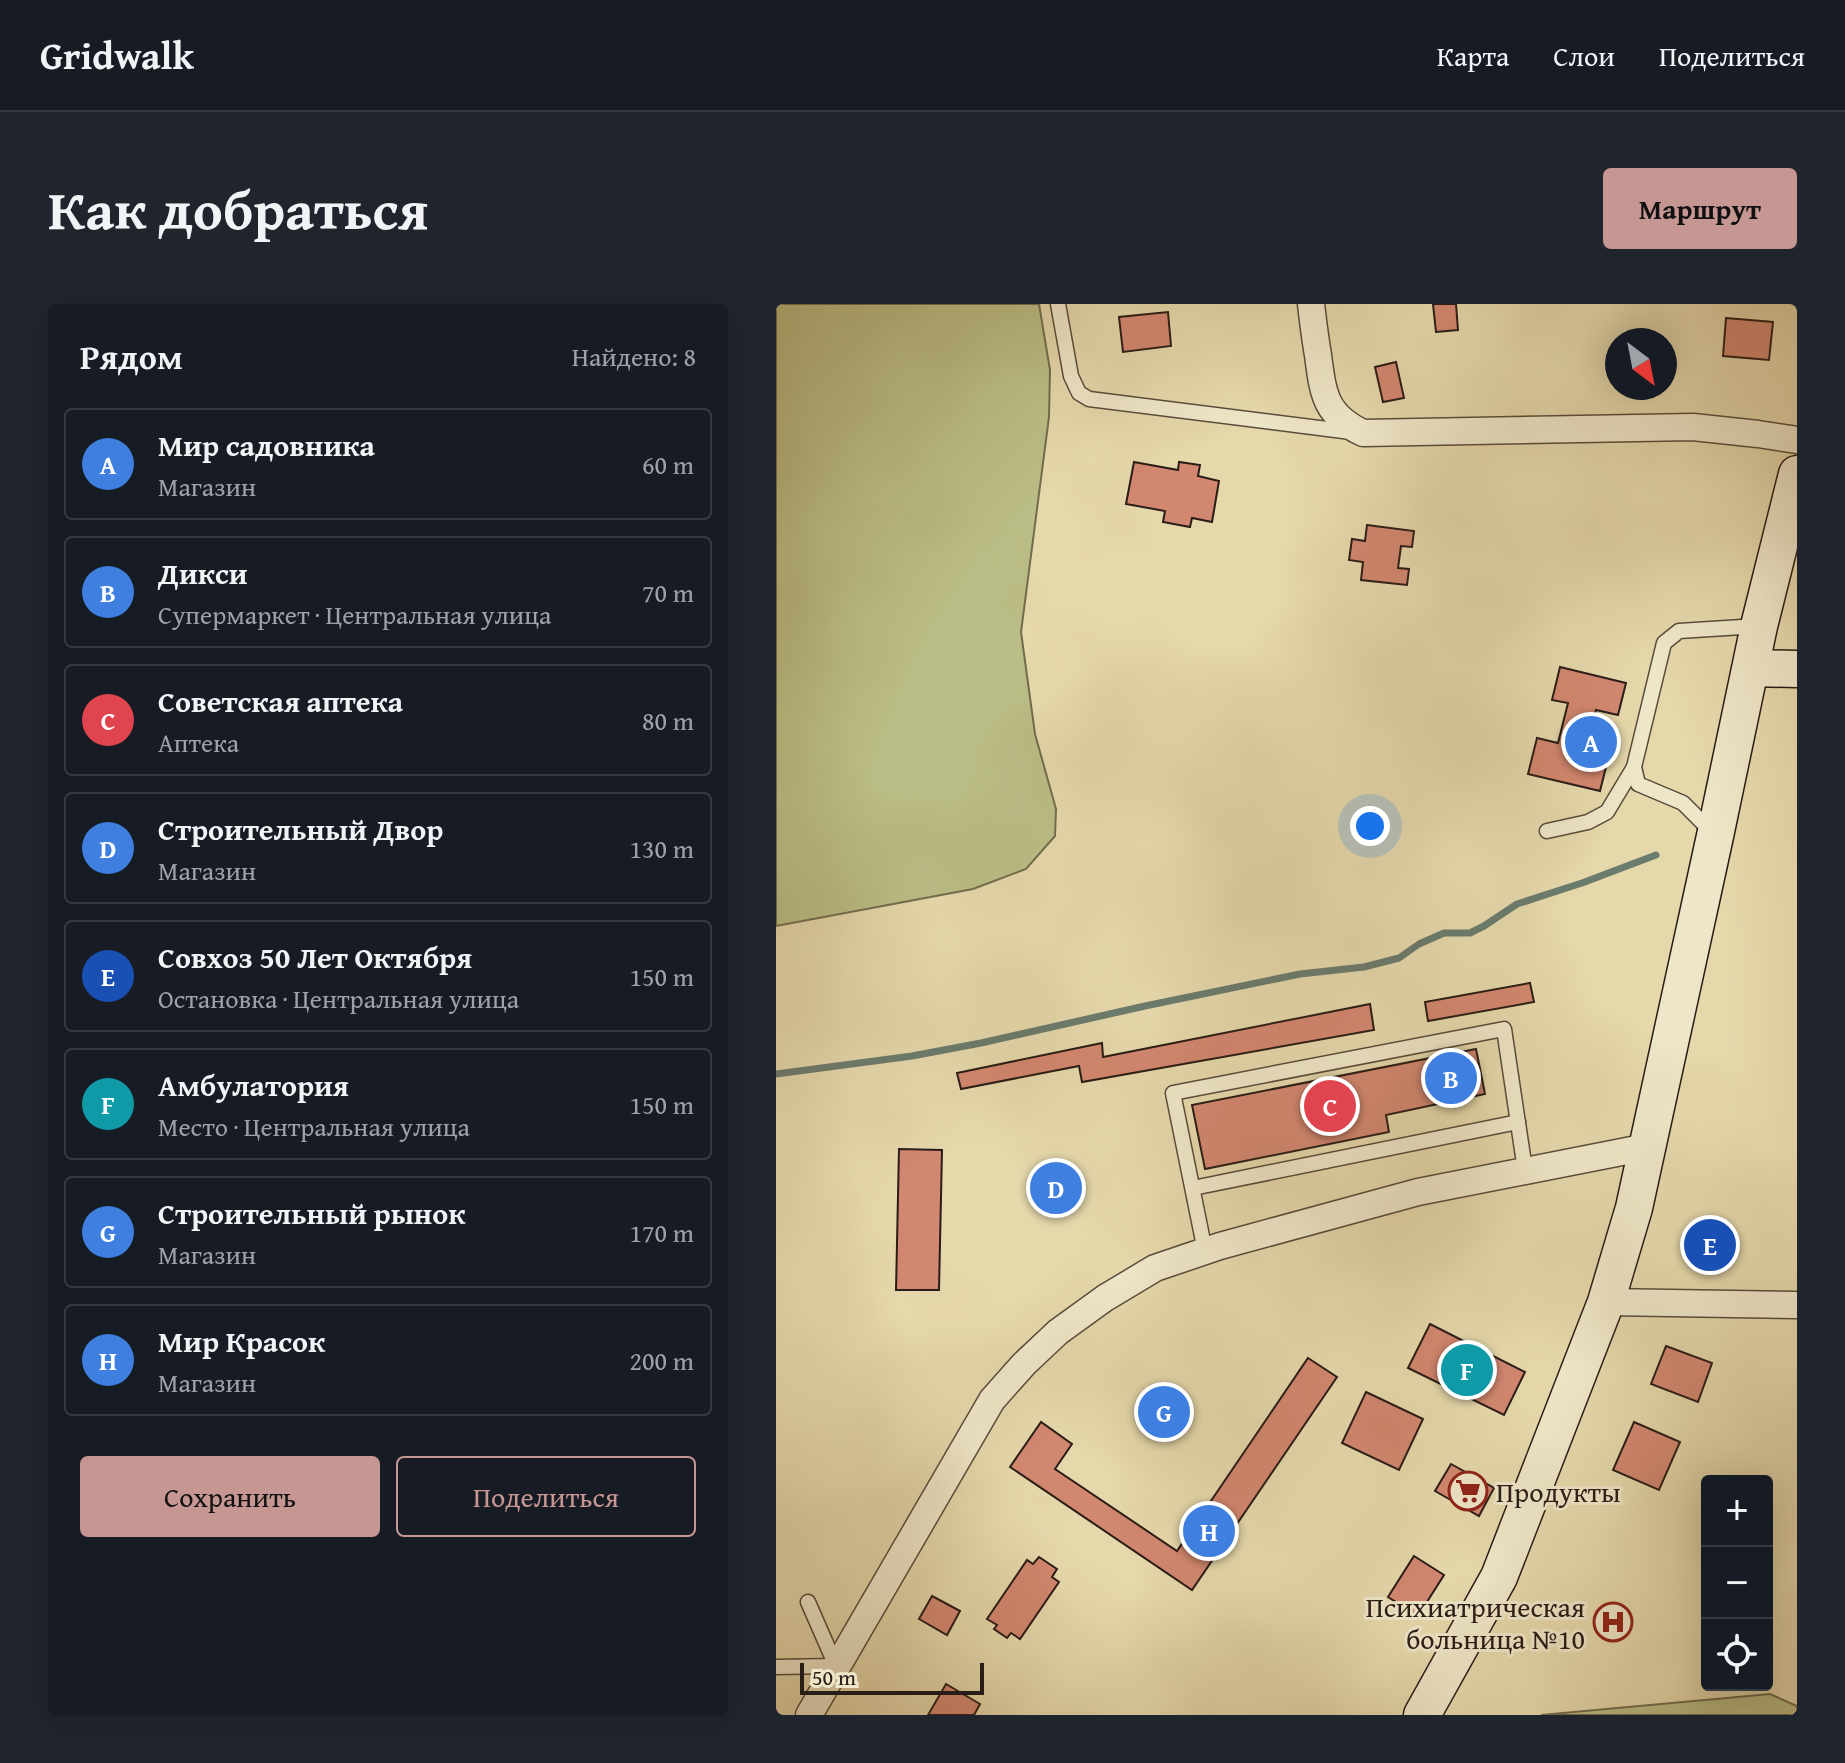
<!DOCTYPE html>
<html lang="ru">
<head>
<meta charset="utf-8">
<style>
	:root { --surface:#171b24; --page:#20242c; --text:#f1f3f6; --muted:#9ea1a6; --line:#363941; --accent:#c59692 }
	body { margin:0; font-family:"Gentium Book Plus",serif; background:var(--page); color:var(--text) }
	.controls { position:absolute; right:24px; bottom:24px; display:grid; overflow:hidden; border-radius:8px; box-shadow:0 8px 32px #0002 }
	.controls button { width:72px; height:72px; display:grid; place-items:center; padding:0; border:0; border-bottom:2px solid var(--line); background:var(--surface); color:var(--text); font:40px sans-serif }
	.compass { position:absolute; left:829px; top:24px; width:72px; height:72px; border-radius:50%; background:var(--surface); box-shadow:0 8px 32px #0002; rotate:148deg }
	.scale { position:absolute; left:24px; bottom:20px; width:184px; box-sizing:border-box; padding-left:8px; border:4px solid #2a1c16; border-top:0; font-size:22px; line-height:28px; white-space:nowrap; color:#2a1c16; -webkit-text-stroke:6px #eee6c8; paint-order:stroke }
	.you { position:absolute; left:594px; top:522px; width:28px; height:28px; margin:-20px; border:6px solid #fff; border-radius:50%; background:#1a73e8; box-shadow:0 0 0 12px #1a73e833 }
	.badge { display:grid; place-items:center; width:52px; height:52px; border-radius:50%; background:var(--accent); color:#fff; font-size:26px; font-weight:700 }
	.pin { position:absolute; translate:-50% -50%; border:4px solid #fff; box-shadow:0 2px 8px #0006 }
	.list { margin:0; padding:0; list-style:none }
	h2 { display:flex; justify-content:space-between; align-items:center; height:104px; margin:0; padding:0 32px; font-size:34px }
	h2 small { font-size:26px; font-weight:400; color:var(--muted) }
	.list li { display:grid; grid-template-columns:52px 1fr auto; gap:24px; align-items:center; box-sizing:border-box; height:112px; margin:0 16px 16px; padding:0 16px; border:2px solid var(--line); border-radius:8px }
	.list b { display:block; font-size:30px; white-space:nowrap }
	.list p { margin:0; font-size:26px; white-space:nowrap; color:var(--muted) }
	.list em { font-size:26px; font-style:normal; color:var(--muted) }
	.actions { display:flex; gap:16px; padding:24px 32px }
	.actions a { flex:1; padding:18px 0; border:2px solid var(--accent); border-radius:8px; text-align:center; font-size:28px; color:var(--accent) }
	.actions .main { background:var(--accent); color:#111 }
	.icon { flex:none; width:44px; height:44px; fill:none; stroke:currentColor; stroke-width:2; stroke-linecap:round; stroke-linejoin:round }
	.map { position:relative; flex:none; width:1021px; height:1411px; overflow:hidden; border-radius:8px }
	header { display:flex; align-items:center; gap:48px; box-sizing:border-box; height:112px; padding:0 40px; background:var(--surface); border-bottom:2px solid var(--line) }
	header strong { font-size:38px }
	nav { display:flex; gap:44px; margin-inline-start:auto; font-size:28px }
	.intro { display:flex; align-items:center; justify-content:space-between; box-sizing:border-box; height:192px; padding:0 48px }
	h1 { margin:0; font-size:56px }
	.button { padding:20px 36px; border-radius:8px; background:var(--accent); color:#111; font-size:28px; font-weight:700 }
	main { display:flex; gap:48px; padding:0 48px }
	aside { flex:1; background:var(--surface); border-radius:8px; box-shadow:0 8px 32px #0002 }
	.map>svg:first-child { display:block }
	.green { fill:#babd85; stroke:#726c4e; stroke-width:2 }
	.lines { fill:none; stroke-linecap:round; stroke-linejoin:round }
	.stream { stroke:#6b7b6d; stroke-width:7 }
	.building { fill:#d28770; stroke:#2a1c16; stroke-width:2 }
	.lane-casing { stroke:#594b3b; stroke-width:17 }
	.street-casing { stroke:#594b3b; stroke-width:29 }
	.secondary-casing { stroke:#2a1c16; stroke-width:39 }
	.lane { stroke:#eee6c8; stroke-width:14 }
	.street { stroke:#eee6c8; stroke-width:26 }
	.secondary { stroke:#eee6c8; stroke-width:36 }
	.labels { text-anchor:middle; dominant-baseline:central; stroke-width:6; stroke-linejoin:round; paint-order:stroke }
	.poi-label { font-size:28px; fill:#2a1c16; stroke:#eee6c8; text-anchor:start }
</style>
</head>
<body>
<header>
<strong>Gridwalk</strong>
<nav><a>Карта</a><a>Слои</a><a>Поделиться</a></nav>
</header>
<div class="intro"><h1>Как добраться</h1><a class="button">Маршрут</a></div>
<main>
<aside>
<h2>Рядом<small>Найдено: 8</small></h2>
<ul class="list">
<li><span class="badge" style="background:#3f7fe0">A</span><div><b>Мир садовника</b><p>Магазин</p></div><em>60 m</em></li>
<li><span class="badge" style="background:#3f7fe0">B</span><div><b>Дикси</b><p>Супермаркет · Центральная улица</p></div><em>70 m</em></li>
<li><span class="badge" style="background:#e0444e">C</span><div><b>Советская аптека</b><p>Аптека</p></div><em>80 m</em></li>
<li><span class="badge" style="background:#3f7fe0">D</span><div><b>Строительный Двор</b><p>Магазин</p></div><em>130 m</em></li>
<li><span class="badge" style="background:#1a4fb4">E</span><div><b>Совхоз 50 Лет Октября</b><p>Остановка · Центральная улица</p></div><em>150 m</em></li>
<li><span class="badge" style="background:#0f9aa8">F</span><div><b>Амбулатория</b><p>Место · Центральная улица</p></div><em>150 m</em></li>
<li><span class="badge" style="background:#3f7fe0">G</span><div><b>Строительный рынок</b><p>Магазин</p></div><em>170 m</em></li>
<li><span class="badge" style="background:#3f7fe0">H</span><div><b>Мир Красок</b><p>Магазин</p></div><em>200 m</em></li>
</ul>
<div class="actions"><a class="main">Сохранить</a><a>Поделиться</a></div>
</aside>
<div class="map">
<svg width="1021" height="1411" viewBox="0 0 1021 1411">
	<rect width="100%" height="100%" fill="#e5d8ab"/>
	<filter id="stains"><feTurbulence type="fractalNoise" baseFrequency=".0025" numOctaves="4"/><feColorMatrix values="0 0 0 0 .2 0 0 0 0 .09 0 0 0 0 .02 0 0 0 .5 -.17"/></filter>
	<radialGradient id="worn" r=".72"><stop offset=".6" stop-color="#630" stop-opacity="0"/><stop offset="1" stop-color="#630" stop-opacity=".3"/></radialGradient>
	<g class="green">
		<polygon points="0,0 263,0 274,66 273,113 245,328 259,430 280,505 279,532 250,565 197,585 0,622"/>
		<polygon points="994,1390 1021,1402 1021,1411 765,1411"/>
	</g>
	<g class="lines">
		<polyline class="stream" points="0,770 136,752 205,739 369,702 524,670 588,663 623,654 643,640 668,629 694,629 708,622 741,600 806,579 880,551"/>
	</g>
	<g class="building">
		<polygon points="657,0 680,0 682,26 660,28"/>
		<polygon points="392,8 395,42 347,48 343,13"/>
		<polygon points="950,14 997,18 993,56 947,52"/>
		<polygon points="620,58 628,94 607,98 599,63"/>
		<polygon points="358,158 402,166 403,158 424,161 422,172 443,177 436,218 416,214 414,223 387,218 389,207 350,200"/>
		<polygon points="591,221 638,227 636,243 625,242 622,264 633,265 631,281 585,276 587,258 573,256 576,235 589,237"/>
		<polygon points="784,363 850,379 842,411 820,406 810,446 833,451 824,487 752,470 761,434 782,439 792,399 776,396"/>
		<polygon points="754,679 758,698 652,717 649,698"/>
		<polygon points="594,700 598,726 306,778 303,762 185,785 181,769 326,739 327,753"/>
		<polygon points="700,745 709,790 610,811 613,828 429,865 416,801"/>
		<polygon points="123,845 166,846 163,986 120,986"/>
		<polygon points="654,1020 749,1068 728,1111 632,1064"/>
		<polygon points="890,1042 936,1059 922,1098 875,1080"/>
		<polygon points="532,1054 561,1073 416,1286 234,1163 265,1118 296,1140 279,1165 401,1247"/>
		<polygon points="590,1088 647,1115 623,1166 566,1139"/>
		<polygon points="858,1118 904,1138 883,1186 837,1166"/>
		<polygon points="675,1160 718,1184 703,1212 659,1187"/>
		<polygon points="638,1252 668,1271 642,1312 612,1293"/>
		<polygon points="263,1253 281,1265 276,1273 283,1278 244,1335 235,1329 231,1334 218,1325 221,1321 211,1315 251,1256 257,1260"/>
		<polygon points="156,1292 184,1307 171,1331 143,1315"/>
		<polygon points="170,1380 204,1400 198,1411 152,1411"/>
	</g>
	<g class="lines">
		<defs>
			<g id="lane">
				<polyline points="282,0 295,72 303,89 313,95 575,128"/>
				<polyline points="771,527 812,518 831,508 858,463"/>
				<polyline points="937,529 907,499 862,480 858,463 888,339 903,327 982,322"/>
				<polyline points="417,884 742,818"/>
				<polyline points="429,947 397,789 728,725 749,866"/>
				<polyline points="0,1363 60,1362 32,1298"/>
			</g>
			<g id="street">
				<path d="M535,0C537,17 539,34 542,51C547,90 549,111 587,129L917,123L982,130L1021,136"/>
				<polyline points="830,998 1021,1001"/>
				<polyline points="33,1411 216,1096 248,1060 282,1028 329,994 379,964 444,942 642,888 871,843"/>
			</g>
			<g id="secondary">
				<polyline points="975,364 1021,365"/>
				<polyline points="646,1411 723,1273 830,998 858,904 939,532 983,322 1021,170"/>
			</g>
		</defs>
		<use href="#lane" class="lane-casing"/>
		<use href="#street" class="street-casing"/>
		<use href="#secondary" class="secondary-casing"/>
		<use href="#lane" class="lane"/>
		<use href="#street" class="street"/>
		<use href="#secondary" class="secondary"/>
	</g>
	<defs>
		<symbol id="supermarket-ring" viewBox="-11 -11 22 22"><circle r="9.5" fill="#eee6c8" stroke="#8f2418" stroke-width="1.5"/><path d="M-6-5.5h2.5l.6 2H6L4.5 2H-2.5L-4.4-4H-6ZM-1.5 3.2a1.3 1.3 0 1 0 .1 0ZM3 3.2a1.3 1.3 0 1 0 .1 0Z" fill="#8f2418"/></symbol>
		<symbol id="hospital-ring" viewBox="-11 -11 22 22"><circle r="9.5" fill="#eee6c8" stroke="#8f2418" stroke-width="1.5"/><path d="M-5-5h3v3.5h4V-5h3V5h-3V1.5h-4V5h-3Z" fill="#8f2418"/></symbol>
	</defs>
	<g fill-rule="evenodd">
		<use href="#supermarket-ring" x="670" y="1165" width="44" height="44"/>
		<use href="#hospital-ring" x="815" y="1296" width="44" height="44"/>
	</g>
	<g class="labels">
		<g class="poi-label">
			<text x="720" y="1187">Продукты</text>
			<text x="809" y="1302" text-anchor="end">Психиатрическая<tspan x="809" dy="32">больница №10</tspan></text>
		</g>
	</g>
	<rect width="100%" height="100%" filter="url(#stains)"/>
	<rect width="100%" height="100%" fill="url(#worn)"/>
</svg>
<div class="controls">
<button>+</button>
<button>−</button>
<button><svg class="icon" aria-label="locate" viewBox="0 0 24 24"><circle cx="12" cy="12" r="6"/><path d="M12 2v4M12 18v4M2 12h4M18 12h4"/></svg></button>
</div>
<svg class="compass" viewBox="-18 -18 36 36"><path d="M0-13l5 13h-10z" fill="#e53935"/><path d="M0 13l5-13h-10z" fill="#9ea1a6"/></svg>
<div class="scale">50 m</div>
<div class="you"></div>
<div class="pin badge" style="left:815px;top:438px;background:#3f7fe0">A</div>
<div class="pin badge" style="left:675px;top:774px;background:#3f7fe0">B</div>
<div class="pin badge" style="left:554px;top:802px;background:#e0444e">C</div>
<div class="pin badge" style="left:280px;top:884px;background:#3f7fe0">D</div>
<div class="pin badge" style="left:934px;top:941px;background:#1a4fb4">E</div>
<div class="pin badge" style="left:691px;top:1066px;background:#0f9aa8">F</div>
<div class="pin badge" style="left:388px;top:1108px;background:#3f7fe0">G</div>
<div class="pin badge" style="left:433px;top:1227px;background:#3f7fe0">H</div>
</div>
</main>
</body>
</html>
